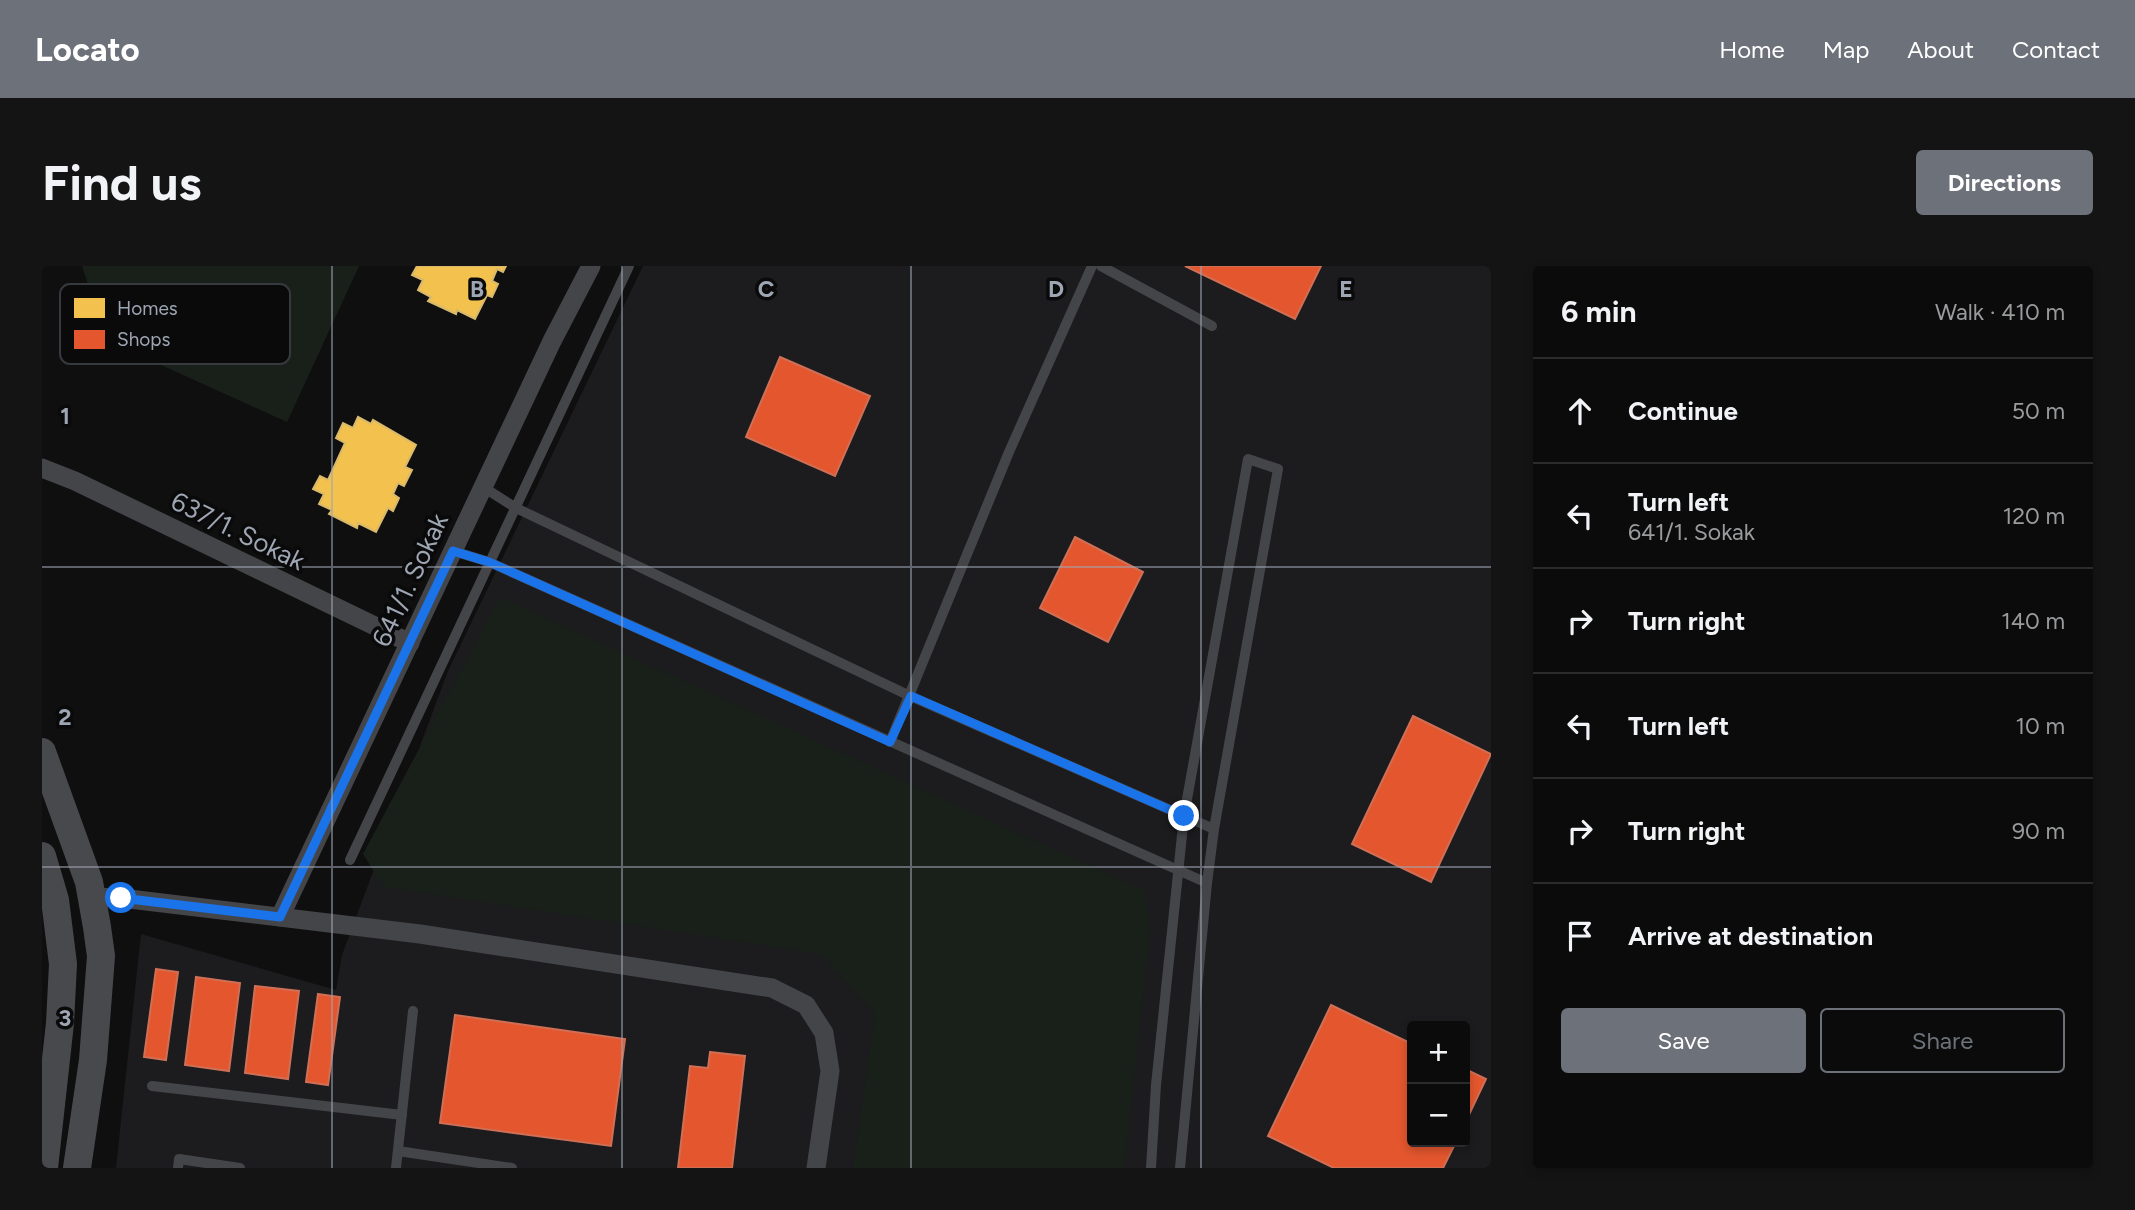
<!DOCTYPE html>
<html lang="en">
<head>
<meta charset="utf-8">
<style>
	:root { --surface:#0b0b0c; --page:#141415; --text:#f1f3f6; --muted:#9a9b9d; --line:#2b2b2d; --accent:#6c717a }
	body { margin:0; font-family:Figtree,sans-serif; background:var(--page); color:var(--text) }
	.controls { position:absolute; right:21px; bottom:21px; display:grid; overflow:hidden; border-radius:7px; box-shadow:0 4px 10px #0003 }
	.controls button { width:63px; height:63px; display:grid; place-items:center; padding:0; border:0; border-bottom:2px solid var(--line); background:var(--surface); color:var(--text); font:35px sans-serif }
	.stop { position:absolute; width:21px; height:21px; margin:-16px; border:5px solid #1a73e8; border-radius:50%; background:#fff }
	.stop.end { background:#1a73e8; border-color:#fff; box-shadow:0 2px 7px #0008 }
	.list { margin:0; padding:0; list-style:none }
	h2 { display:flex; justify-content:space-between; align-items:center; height:91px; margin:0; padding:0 28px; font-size:30px }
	h2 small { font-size:23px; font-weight:400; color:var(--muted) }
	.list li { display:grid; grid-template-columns:46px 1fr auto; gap:21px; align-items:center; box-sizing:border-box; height:105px; padding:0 28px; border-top:2px solid var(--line) }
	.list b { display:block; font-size:26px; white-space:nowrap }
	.list p { margin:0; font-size:23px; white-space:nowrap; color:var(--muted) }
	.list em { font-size:23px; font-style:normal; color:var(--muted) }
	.actions { display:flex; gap:14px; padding:21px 28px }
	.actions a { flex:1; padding:16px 0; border:2px solid var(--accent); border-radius:7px; text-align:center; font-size:24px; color:var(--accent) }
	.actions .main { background:var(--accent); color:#fff }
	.icon { flex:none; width:38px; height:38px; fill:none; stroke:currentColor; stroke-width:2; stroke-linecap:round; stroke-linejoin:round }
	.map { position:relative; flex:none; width:1449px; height:902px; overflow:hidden; border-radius:7px }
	header { display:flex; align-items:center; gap:42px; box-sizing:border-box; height:98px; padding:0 35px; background:var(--accent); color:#fff }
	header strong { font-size:33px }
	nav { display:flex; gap:38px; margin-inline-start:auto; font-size:24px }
	.intro { display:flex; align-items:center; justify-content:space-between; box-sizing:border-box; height:168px; padding:0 42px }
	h1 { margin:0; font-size:49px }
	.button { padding:18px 32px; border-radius:7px; background:var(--accent); color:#fff; font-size:24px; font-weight:700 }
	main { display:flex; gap:42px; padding:0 42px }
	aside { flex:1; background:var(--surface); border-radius:7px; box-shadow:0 4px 10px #0003 }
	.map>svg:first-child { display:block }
	.built { fill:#1c1c1e; fill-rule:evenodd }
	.green { fill:#19201a }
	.homes { fill:#f2c14e; stroke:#d9b96c; stroke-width:2 }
	.shops { fill:#e4572e; stroke:#cf6f56; stroke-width:2 }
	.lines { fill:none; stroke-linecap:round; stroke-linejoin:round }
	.lane { stroke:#444549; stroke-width:10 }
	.street { stroke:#444549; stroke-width:19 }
	.secondary { stroke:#47494d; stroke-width:28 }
	.route { stroke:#1a73e8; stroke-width:9 }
	.grid { fill:none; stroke:#9ea6b3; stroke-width:2; stroke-opacity:0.55 }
	.labels { text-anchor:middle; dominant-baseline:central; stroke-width:7; stroke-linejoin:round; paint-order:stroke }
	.street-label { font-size:26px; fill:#9ea6b3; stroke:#0a0a0b }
	.key { fill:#0a0a0b; stroke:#36393d; stroke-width:2 }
	.key-label { font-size:19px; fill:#9ea6b3 }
	.grid-label { font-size:23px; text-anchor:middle; font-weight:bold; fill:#9ea6b3; stroke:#0a0a0b; stroke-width:7; stroke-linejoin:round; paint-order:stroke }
</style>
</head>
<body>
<header>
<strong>Locato</strong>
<nav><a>Home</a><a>Map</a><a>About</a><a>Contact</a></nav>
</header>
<div class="intro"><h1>Find us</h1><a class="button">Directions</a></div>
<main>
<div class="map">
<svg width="1449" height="902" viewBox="0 0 1449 902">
	<rect width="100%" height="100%" fill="#0f0f10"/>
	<path class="built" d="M601,0H1449V902H74L99,668L294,724L300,689L406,405ZM1370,760H1423V876H1370Z"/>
	<g class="green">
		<polygon points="40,0 317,0 245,156 64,74"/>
		<polygon points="458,331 1103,625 1108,666 1082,902 811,902 833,748 779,688 342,621 321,588"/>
	</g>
	<g class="homes">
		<polygon points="375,0 464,0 461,6 455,3 450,15 456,18 450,31 445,29 433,53 415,44 414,48 386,35 389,31 376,24 381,14 370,9"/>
		<polygon points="316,151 329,158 331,154 374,179 363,201 370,204 362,220 356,217 351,228 357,232 351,245 346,242 334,266 316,257 315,262 287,248 290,244 277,238 282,228 271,223 278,210 286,214 303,177 294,172 301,157 311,162"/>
	</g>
	<g class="shops">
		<polygon points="1143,0 1279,0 1253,53"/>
		<polygon points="738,91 828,130 793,210 704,171"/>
		<polygon points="1033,271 1101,306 1066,376 998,342"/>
		<polygon points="1371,450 1449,488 1389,616 1310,578"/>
		<polygon points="114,703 136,706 124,794 102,791"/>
		<polygon points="154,711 198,717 187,805 143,799"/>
		<polygon points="213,720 257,725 246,813 203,807"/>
		<polygon points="276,728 298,731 286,819 264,816"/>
		<polygon points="1289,739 1370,778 1370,876 1414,876 1401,902 1292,902 1226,870"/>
		<polygon points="413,749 583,773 569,880 398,857"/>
		<polygon points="668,786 703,790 690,902 636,902 648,800 666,802"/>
		<polygon points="1423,803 1444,813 1423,857"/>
	</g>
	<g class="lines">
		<g class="lane">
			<polyline points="1059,0 1170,60"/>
			<polyline points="441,221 474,242 868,430 1172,563"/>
			<polyline points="411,285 447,296 1165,617"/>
			<polyline points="848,476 967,186 1050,0"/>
			<polyline points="308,594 587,0"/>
			<polyline points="110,820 360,849"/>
			<polyline points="356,885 470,902"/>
			<polyline points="136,902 137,893 198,902"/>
			<polyline points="354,902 371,745"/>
			<polyline points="1109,902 1114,819 1142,550 1206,193 1236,203 1172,563 1165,617 1138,902"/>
		</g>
		<g class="street">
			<polyline points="0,202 33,215 368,377"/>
			<polyline points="50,631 79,632 378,668 730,722 764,739 782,767 788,805 774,902"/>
			<polyline points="238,651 510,75 549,0"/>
		</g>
		<g class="secondary">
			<polyline points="0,486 47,616 55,661 59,690 51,794 35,902"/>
			<polyline points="0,590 13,634 21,698 18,757 2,902"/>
		</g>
	</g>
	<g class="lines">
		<polyline class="route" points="79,632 238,651 411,285 447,296 848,476 869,430 1142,550"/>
	</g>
	<path class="grid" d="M290,0V902M580,0V902M869,0V902M1159,0V902M0,301H1449M0,601H1449"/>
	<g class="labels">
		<g class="street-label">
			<text transform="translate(196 265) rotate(26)">637/1. Sokak</text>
			<text transform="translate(368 314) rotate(-65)">641/1. Sokak</text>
		</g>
	</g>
	<rect x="18" y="18" width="230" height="80" rx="10" class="key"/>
	<rect x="32" y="32" width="31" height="20" fill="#f2c14e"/>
	<rect x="32" y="64" width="31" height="19" fill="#e4572e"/>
	<g class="key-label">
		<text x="75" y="49">Homes</text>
		<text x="75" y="80">Shops</text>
	</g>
	<g class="grid-label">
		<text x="435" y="31">B</text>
		<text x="724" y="31">C</text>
		<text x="1014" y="31">D</text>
		<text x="1304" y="31">E</text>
		<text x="23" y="158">1</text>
		<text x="23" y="459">2</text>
		<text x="23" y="760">3</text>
	</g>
</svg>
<div class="controls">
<button>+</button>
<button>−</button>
</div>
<div class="stop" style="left:79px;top:632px"></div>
<div class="stop end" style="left:1142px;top:550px"></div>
</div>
<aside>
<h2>6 min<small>Walk · 410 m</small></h2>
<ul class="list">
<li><svg class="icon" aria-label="ahead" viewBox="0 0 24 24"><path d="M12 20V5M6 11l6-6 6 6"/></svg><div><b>Continue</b></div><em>50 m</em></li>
<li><svg class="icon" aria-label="left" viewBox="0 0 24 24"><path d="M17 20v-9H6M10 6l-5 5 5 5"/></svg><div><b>Turn left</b><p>641/1. Sokak</p></div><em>120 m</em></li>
<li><svg class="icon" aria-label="right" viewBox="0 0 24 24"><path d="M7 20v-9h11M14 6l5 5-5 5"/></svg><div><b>Turn right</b></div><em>140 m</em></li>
<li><svg class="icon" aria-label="left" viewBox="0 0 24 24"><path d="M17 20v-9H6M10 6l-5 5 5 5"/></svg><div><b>Turn left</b></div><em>10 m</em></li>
<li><svg class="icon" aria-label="right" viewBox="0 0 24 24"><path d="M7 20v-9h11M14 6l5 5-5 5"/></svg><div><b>Turn right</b></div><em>90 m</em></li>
<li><svg class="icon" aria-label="arrive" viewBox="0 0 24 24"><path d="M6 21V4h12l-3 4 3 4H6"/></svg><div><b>Arrive at destination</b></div></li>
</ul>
<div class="actions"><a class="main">Save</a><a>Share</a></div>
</aside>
</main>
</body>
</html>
